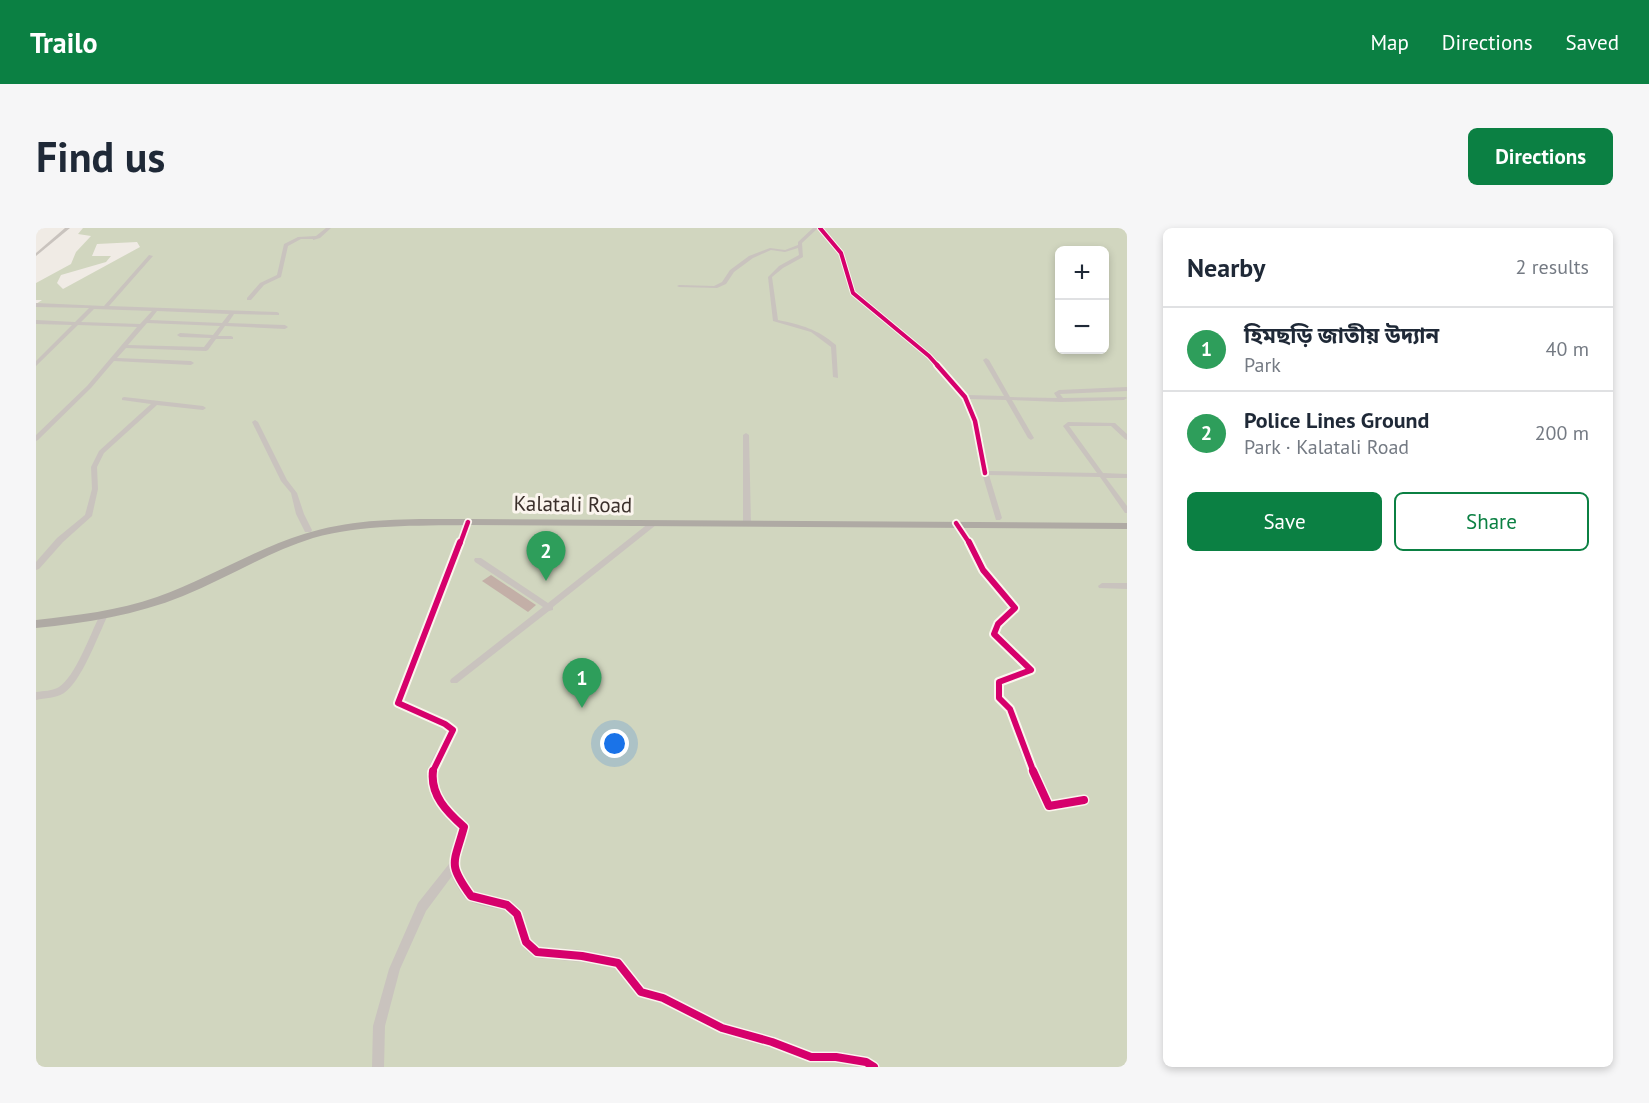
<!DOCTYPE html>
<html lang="en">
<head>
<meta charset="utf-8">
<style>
	:root { --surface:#fff; --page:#f6f6f7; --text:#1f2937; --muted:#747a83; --line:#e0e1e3; --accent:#0b8043 }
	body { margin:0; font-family:"PT Sans","Noto Sans Bengali",sans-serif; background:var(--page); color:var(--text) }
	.controls { position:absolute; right:18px; top:18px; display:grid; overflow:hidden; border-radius:9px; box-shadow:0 3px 9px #0003 }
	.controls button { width:54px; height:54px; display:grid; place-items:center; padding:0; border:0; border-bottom:2px solid var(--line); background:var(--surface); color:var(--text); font:30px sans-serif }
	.you { position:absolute; left:579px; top:516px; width:21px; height:21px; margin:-15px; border:4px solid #fff; border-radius:50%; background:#1a73e8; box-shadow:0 0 0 9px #1a73e833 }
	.badge { display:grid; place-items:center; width:39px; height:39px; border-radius:50%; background:var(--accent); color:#fff; font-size:20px; font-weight:700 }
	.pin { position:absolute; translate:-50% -50px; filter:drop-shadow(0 2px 3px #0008) }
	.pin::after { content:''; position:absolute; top:32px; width:21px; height:18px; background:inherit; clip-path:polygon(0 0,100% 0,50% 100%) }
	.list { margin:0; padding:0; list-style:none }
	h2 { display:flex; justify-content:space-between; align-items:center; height:78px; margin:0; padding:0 24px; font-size:26px }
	h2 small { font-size:20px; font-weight:400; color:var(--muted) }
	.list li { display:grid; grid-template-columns:39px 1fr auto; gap:18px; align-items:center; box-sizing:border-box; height:84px; padding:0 24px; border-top:2px solid var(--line) }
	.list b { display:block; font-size:22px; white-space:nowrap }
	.list p { margin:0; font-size:20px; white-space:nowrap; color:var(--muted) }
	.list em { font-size:20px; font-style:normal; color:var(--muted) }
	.actions { display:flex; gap:12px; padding:18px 24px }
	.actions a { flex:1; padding:14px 0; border:2px solid var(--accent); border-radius:9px; text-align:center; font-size:21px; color:var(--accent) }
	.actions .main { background:var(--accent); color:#fff }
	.map { position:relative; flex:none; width:1091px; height:839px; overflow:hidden; border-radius:9px }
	header { display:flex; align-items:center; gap:36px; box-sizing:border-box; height:84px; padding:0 30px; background:var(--accent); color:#fff }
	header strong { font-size:28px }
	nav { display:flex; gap:33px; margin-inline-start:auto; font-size:21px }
	.intro { display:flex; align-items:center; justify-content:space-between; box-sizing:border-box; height:144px; padding:0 36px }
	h1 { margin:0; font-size:42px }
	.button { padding:15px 27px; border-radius:9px; background:var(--accent); color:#fff; font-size:21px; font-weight:700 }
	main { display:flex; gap:36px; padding:0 36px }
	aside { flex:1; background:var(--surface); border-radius:9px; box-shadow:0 3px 9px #0003 }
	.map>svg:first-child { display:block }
	.green { fill:#d1d6bf; fill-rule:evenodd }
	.building { fill:#c3afa7 }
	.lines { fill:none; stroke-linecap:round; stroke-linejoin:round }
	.minor { fill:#c9c3be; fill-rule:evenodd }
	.highway { fill:#afaaa4; fill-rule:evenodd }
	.cycleway-far3-casing { stroke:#fbf5ee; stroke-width:6 }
	.cycleway-far2-casing { stroke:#fbf5ee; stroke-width:8 }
	.cycleway-far1-casing { stroke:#fbf5ee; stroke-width:10 }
	.cycleway-casing { stroke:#fbf5ee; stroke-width:11 }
	.cycleway-far3 { stroke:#d6006c; stroke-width:4 }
	.cycleway-far2 { stroke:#d6006c; stroke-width:4.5 }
	.cycleway-far1 { stroke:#d6006c; stroke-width:6 }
	.cycleway { stroke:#d6006c; stroke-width:8 }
	.labels { text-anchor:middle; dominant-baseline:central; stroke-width:6; stroke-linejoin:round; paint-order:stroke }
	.street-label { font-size:21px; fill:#3b302b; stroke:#fbf5ee }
</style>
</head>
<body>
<header>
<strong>Trailo</strong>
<nav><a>Map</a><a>Directions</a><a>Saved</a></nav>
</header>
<div class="intro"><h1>Find us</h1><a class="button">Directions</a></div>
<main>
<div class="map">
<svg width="1091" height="839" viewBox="0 0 1091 839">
	<rect width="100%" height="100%" fill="#f0ebe5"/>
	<path class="green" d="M47,0H1091V839H0V76L6,72H0V55L35,36L40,24L55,8L42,6ZM101,14L104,19L27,61L21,55L25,47L70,34L75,28H56L61,16ZM1023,22H1068V122H1023Z"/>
	<polygon class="building" points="455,347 500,377 492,384 446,353"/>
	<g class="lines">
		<g class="minor">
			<polygon points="1,0 6,0 0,4"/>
			<polygon points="29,0 34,0 0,28 0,25"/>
			<polygon points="290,0 295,0 284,10 277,12 277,11 265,11 252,18 245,49 228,57 215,72 211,72 211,70 224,55 241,47 248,16 262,9 280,8"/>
			<path d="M777,0H786L807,25L819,64L895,127L931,167L968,168L947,132L950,130L953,132L974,169L1021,170L1018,165L1023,162L1091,159V163L1024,166L1027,170L1090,169L1091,170L1088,172L1025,174L976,172L998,210L995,212L992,210L970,172L933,171L942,193L952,243L1061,245L1027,198L1032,194L1079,195L1091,206V212L1089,211L1075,198H1033L1067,245L1091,246V250H1070L1091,278V285H1089L1064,249L953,247L966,290L964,292H960L946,245L936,193L926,169L891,129L815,66L803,25L782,0L766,15L767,29L747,40L736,49L742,92C766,97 781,101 800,117L802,150L797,149L795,119L775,104L737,93L732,49L743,38L763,27L762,20L749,24L735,22L717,30L698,44L690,56L681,60L643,59L641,58L643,57L678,58L686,54L694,42L713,28L734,20L749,22L762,17V14Z"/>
			<path d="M113,27L117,28L73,78L241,84L243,85V87L198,86L192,95L249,97L252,99L249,101L189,98L182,108H195L197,109V111H180L172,122L170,123L90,120L81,130L155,133L158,135L155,137L78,133L55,160L2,212L0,213V207L51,158L101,99L42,97L0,138V133L36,97L0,96V92L39,94L53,80L0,79V75L68,78ZM58,81L116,83L104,96L45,94ZM121,83L193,86L186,95L114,92ZM111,95L184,98L177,107L144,105L141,107L144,109L175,110L168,119L92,117Z"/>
			<polygon points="88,169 167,178 170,180 167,182 121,177 68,225 61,239 62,261 56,288 27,314 3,341 0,342 0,334 21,310 49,287 56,261 55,239 63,223 115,176 86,172 86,170"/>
			<polygon points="219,192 222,194 251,252 261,265 268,286 276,302 275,304 269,304 260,286 255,265 245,253 216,194"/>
			<polygon points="710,205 713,207 715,296 711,298 707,296 707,207"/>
			<path d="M429,292H435L436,294L367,473C383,480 411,489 422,502C413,530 386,543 411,575C417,583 428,590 433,599L422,638L426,647L439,664L452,669L475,673L485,682L494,711L503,719L546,722L582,729L586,731L608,759L631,766L688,795L736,808L775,823H800L830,828L842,835L844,839H824L800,835H775L736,820L686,806L625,775L601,768L579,740L546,734L501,730C477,718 487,697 471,684C466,680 460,681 453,679C447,678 436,675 431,672C426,667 418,654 416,648L390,683L364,741L349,798L348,839H336L337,798L353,741L382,675L413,636L423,601C402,582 383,561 396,532C400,522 408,514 412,503L406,499L359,478L358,475Z"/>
			<path d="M917,293H923L941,320L950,341L983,380L965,398L962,405L999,442L998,444L981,452L967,456V469C986,488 985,501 994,525C1000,541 1008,557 1016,573L1048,568L1051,569L1053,572L1051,575L1013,582L1010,581L984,524L977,496L971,483L959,470V454L960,452L976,447L989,441L954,406L959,394L974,380L944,344L934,321L916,295Z"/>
			<polygon points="613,295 616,295 620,297 517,379 517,382 513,383 421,455 415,455 414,453 415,451 507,379 439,334 438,332 439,330 445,330 512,375"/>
			<polygon points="1066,355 1091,355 1091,361 1063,360 1062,358"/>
			<path d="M67,386L71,389C62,408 45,454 28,465C20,470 9,470 0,472V464C7,463 17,463 23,459C39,449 54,407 63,389Z"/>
		</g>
		<path class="highway" d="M432,291L1091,295V301L432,297C380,298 327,296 277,310C232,324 191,350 147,368C100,387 50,395 0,400V392C41,387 82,383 121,369C172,351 217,322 268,306C321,289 377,291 432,291Z"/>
		<defs>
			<polyline id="cycleway-far3" points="784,0 805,25 817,65 893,128 902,138"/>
			<g id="cycleway-far2">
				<polyline points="901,137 929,169 939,193 949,245"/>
				<polyline points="920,295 934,316"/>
				<polyline points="424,316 432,294"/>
			</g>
			<g id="cycleway-far1">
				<polyline points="933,314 947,342 979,380 962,396 958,406 995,442 963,454 963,470 974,481 998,545"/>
				<polyline points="396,545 417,502 409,496 362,475 424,314"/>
			</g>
			<g id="cycleway">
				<path d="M397,543C394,567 411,584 428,599C418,636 411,635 435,668L471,677L481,686L490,714L501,724L546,728L582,735L605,764L627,770L686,800L736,814L775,829H800L830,834L838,839"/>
				<polyline points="997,543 1013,578 1048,572"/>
			</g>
		</defs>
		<use href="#cycleway-far3" class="cycleway-far3-casing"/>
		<use href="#cycleway-far2" class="cycleway-far2-casing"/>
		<use href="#cycleway-far1" class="cycleway-far1-casing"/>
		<use href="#cycleway" class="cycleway-casing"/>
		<use href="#cycleway-far3" class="cycleway-far3"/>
		<use href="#cycleway-far2" class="cycleway-far2"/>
		<use href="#cycleway-far1" class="cycleway-far1"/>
		<use href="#cycleway" class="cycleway"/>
	</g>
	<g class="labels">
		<g class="street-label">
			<text transform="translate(537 276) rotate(1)">Kalatali Road</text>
		</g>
	</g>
</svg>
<div class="controls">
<button>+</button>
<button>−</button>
</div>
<div class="you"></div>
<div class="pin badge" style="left:546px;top:480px;background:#2e9e5b">1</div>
<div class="pin badge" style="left:510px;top:353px;background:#2e9e5b">2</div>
</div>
<aside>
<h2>Nearby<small>2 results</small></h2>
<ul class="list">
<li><span class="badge" style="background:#2e9e5b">1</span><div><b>হিমছড়ি জাতীয় উদ্যান</b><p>Park</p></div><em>40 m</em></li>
<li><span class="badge" style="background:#2e9e5b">2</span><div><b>Police Lines Ground</b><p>Park · Kalatali Road</p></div><em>200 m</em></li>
</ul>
<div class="actions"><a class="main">Save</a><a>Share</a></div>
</aside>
</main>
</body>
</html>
